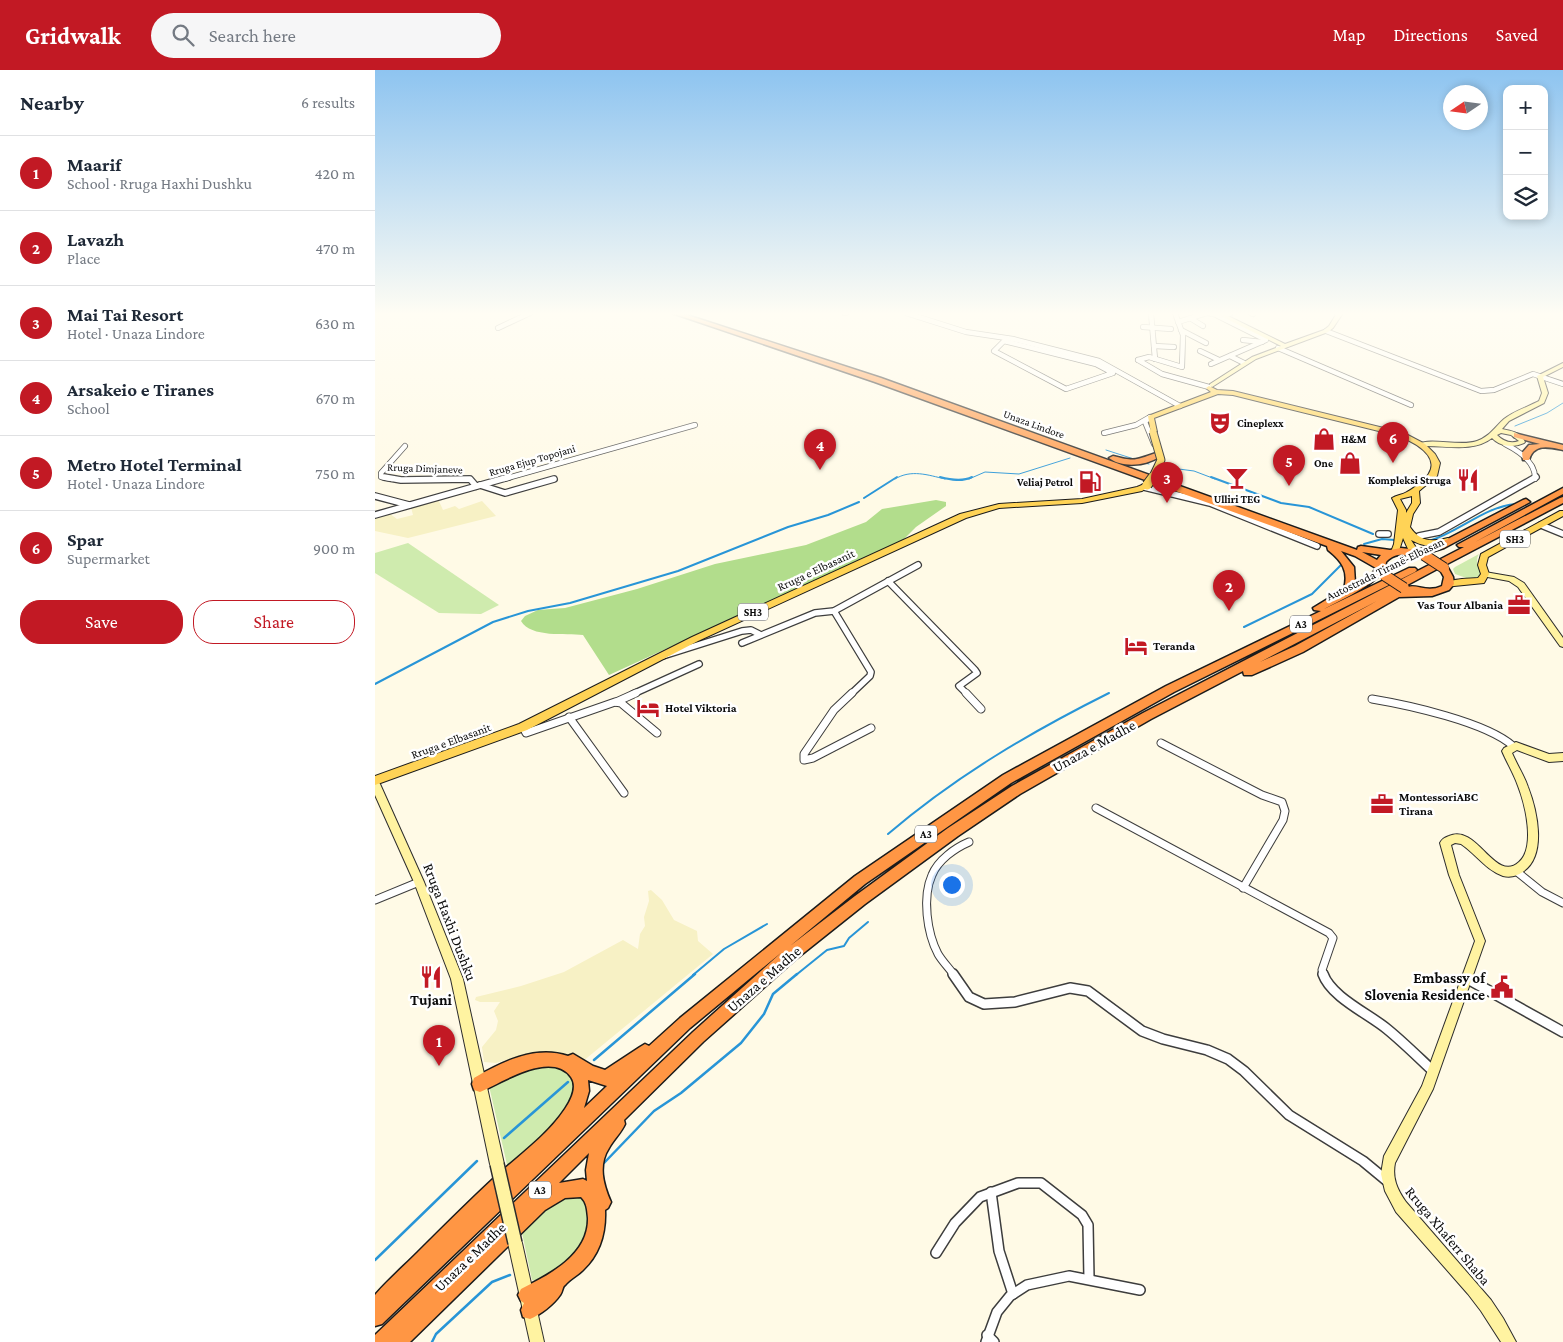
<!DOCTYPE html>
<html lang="en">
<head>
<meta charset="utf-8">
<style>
	:root { --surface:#fff; --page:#f6f6f7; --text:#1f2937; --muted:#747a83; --line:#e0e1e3; --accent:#c21924 }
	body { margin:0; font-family:"Crimson Pro",serif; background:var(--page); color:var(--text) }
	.controls { position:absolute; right:15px; top:15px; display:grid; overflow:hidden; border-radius:10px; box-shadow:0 2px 8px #0003 }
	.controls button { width:45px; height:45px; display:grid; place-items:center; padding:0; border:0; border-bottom:1px solid var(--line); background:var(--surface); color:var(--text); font:25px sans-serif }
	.compass { position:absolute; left:1068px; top:15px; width:45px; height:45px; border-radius:50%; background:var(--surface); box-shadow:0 2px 8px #0003; rotate:257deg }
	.you { position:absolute; left:576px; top:814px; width:18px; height:18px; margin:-12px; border:4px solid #fff; border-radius:50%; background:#1a73e8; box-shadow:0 0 0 8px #1a73e833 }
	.badge { display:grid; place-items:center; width:32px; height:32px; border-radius:50%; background:var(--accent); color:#fff; font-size:16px; font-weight:700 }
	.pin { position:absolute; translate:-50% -41px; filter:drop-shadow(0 1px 2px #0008) }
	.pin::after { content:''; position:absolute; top:26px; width:18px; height:15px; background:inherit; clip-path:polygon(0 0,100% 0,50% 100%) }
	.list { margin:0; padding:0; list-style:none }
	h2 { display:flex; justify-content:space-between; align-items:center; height:65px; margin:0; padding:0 20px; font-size:21px }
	h2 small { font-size:16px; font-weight:400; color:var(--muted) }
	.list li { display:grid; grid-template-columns:32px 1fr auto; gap:15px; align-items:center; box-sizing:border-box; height:75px; padding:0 20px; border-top:1px solid var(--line) }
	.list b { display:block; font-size:19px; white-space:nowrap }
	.list p { margin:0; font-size:16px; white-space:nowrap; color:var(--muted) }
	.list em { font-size:16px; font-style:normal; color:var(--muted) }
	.actions { display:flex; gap:10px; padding:15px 20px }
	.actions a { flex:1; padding:11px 0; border:1px solid var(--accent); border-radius:20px; text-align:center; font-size:18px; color:var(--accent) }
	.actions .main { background:var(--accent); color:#fff }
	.icon { flex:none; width:28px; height:28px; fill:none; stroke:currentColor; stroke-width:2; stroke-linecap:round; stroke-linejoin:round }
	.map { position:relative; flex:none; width:1188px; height:1272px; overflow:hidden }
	header { display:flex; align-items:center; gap:30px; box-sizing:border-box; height:70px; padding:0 25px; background:var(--accent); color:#fff }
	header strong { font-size:24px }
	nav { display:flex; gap:28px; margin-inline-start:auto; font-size:18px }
	.search { width:350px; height:45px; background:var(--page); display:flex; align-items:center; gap:12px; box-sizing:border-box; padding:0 18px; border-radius:28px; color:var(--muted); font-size:19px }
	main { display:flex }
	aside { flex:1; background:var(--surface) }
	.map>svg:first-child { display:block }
	.farmland { fill:#f7f1c5 }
	.green { fill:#cfebae }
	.forest { fill:#b2dd8c }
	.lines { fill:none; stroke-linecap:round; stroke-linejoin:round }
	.stream-far2 { stroke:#2895d7; stroke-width:1 }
	.stream-far1 { stroke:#2895d7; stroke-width:2 }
	.stream { stroke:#2895d7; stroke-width:2.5 }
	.street-far3-casing { stroke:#3d3d3d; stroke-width:6 }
	.street-far2-casing { stroke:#3d3d3d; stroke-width:8 }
	.street-far1-casing { stroke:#3d3d3d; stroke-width:9 }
	.street-casing { stroke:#3d3d3d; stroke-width:12 }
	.secondary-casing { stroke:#2c2c2c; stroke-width:2 }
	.primary-casing { stroke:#1b1b1b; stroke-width:2 }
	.highway-casing { stroke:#1b1b1b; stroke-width:3 }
	.street-far3 { stroke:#fff; stroke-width:4.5 }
	.street-far2 { stroke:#fff; stroke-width:5.5 }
	.street-far1 { stroke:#fff; stroke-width:7 }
	.street { stroke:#fff; stroke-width:9 }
	.secondary { fill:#fff3a1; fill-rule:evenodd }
	.primary { fill:#ffd356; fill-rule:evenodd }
	.highway { fill:#ff9644; fill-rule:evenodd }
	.secondary-bridge-casing { stroke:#2c2c2c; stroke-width:16; stroke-linecap:butt }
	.primary-bridge-far1-casing { stroke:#1b1b1b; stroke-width:9; stroke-linecap:butt }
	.primary-bridge-casing { stroke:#1b1b1b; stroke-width:11; stroke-linecap:butt }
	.highway-bridge-casing { stroke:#1b1b1b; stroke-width:12; stroke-linecap:butt }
	.secondary-bridge { stroke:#fff3a1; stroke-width:13 }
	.primary-bridge-far1 { stroke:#ffd356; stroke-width:7 }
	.primary-bridge { stroke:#ffd356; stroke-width:9 }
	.highway-bridge { stroke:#ff9644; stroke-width:10 }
	.labels { text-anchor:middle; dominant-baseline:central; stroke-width:5; stroke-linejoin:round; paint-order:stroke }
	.far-poi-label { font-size:11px; font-weight:bold; fill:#0a0a0a; stroke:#fff; text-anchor:end }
	.far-street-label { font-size:11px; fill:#0a0a0a; stroke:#fff }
	.shield { fill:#fff; stroke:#545454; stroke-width:1 }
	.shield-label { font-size:11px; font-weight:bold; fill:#0a0a0a }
	.street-label { font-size:12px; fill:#0a0a0a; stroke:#fff }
	.poi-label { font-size:12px; font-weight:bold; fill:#0a0a0a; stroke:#fff; text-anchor:start }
	.near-street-label { font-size:15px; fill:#0a0a0a; stroke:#fff }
	.near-poi-label { font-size:15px; font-weight:bold; fill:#0a0a0a; stroke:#fff; text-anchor:end }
</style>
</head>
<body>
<header>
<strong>Gridwalk</strong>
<div class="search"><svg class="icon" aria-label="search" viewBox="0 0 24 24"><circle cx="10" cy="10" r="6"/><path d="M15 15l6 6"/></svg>Search here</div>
<nav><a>Map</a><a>Directions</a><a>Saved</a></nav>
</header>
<main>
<aside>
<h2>Nearby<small>6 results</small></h2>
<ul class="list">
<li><span class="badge">1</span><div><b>Maarif</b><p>School · Rruga Haxhi Dushku</p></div><em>420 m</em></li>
<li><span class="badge">2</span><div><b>Lavazh</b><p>Place</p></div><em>470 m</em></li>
<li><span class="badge">3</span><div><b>Mai Tai Resort</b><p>Hotel · Unaza Lindore</p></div><em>630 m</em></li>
<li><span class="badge">4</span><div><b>Arsakeio e Tiranes</b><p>School</p></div><em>670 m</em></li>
<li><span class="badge">5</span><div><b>Metro Hotel Terminal</b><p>Hotel · Unaza Lindore</p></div><em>750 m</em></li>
<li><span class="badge">6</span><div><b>Spar</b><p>Supermarket</p></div><em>900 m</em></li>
</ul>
<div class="actions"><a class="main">Save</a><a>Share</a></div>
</aside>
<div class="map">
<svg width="1188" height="1272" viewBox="0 0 1188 1272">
	<rect width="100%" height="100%" fill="#fffae6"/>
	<g class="farmland">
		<polygon points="63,429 68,440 80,436 84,439 107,431 121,446 33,468 0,461 0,448 15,444 22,449 38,445 36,437"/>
		<polygon points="276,820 287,830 299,850 322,861 323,871 338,884 207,992 189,984 165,983 141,987 121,993 109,992 107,977 121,960 123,951 119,941 125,932 105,932 100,930 101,927 146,916 189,902 248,870 263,879 265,864 270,856 269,847 274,831 273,821"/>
	</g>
	<g class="green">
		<polygon points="33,473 124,535 106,544 64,543 0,503 0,483"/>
		<path d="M1104,484C1098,493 1109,501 1104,509L1097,510L1080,504L1078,499L1080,497Z"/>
		<polygon points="184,995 203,1013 194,1040 133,1099 114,1016 138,999"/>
		<polygon points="191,1124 211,1127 219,1151 202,1190 164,1211 157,1210 146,1158"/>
	</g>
	<path class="forest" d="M561,430L571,432V436L541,457L527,471L234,605L208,565C191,563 156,568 146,551L150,546L163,540L190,538L262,519L340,494L431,475L491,452L507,439Z"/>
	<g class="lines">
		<g class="stream-far2">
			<polyline points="1140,356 1172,343 1188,333"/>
			<polyline points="731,380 762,390"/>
			<polyline points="769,393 774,394"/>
			<polyline points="796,398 819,401 840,409"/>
			<path d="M520,409C536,399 553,405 570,409"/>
			<polyline points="594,409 610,402 644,404 695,388"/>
		</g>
		<g class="stream-far1">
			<path d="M565,407C576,410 587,412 597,407"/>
			<polyline points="836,407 906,433 934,437 998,464"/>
			<polyline points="489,428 522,407"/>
			<path d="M1054,471C1085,462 1108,437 1141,434"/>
			<polyline points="989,474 1007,469 1020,470"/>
			<polyline points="869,557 937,524 966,495"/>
			<polyline points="0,614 118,552 153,541 195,533 303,501 413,457 453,445 484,432"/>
			<path d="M513,764C581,706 654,663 734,623"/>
			<polyline points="318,905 349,879 392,854"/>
			<polyline points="421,905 452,880 469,876 474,868 493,852"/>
		</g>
		<g class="stream">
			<polyline points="219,990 320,904"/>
			<polyline points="129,1068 193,1012"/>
			<polyline points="229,1093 279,1041 306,1023 366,973 389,944 398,924 422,904"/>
			<polyline points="0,1190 102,1091"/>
			<polyline points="57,1272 61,1264 117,1212 135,1205"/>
		</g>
		<defs>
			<g id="street-far3">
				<polyline points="469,243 471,243"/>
				<polyline points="531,243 591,262 638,269 724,291 805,336"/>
				<polyline points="776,243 780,289"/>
				<polyline points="876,243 878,244"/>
				<polyline points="849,246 856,243"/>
				<polyline points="815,248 828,256"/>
				<polyline points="803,252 832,243 839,244 891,270 836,294"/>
				<polyline points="768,257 796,259"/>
				<polyline points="123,258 155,243"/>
				<polyline points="806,260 831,273"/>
				<polyline points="951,261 1106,321 1119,320 1158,304 1188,314"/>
				<polyline points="868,270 887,272"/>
				<polygon points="629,271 721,294 738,303 691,319 619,281"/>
				<polyline points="779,276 799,277"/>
				<polyline points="903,278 1036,335"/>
				<polyline points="825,281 844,290"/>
				<polyline points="855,286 869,293"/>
				<polyline points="763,290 774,287 807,297 808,265 800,243"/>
				<polyline points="763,290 787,304 834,317"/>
				<polyline points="774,348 770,352 779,374"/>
				<polyline points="729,363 761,355 775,347"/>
				<path d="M1130,374C1144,381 1161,392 1160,409"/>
				<polyline points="17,409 6,407 6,403 30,376"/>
				<polyline points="129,409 320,355"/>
			</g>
			<g id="street-far2">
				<polyline points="9,407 26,410 95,409 101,416"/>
				<polyline points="105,415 130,423 179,409"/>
				<polyline points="769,417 835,433 942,476"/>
				<polyline points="0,426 34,435"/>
				<polyline points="0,445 134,407"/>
				<polyline points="1166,455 1188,464"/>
				<polyline points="1004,464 1013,464"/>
				<polyline points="1044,466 1064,462 1161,407"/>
				<polyline points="513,511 600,600 602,603 584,616 592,624"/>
				<polyline points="459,541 496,602 495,606 476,624"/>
				<polyline points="367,573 440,543 459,541 543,495"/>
				<polyline points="288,586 367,561 376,560 384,564"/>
				<polyline points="258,624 324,594"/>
			</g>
			<g id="street-far1">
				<polyline points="477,623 459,640 429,684 429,690 438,688 496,658"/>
				<polyline points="591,623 606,639"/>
				<path d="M997,629C1033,635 1111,652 1138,676"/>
				<polyline points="241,632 261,623"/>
				<polyline points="194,647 249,723"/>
				<polyline points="148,657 151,663 240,632 246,633 282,663"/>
				<polyline points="786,673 887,725 907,732 910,741 908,750 868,818"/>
				<polyline points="721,738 954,863 958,868 947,900 949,905"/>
				<polyline points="1141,801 1167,822 1188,833"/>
				<polyline points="0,830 44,812"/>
				<path d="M579,905C574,898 567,891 563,884C552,863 547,827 557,805C563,790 580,778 594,772"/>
			</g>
			<g id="street">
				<polyline points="578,904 594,927 609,934 640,932 695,918 713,921 767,961 788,969 832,980 853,989 869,1001 914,1045 988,1091 1011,1110"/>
				<path d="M948,904C956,927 994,944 1012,959C1028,972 1043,987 1058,1001"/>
				<polyline points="1091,908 1188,962"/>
				<polyline points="616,1122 624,1181 638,1224"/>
				<polyline points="561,1183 580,1153 605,1127 643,1113 666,1113 707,1145 713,1155 714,1208"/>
				<polyline points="612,1265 619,1272"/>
				<polyline points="611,1272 622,1242 635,1226 652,1215 694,1206 765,1220"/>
			</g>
			<g id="secondary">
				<polygon points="840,243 847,243 910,274 949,260 954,256 962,243 968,243 958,258 953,262 881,289 837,317 835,316 835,314 877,287 906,276"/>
				<path d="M1188,293V297L1168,307L1173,323L1169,333L1134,351L1127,359C1136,361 1146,362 1150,372L1149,373C1138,378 1126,377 1117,368C1098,383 1070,375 1047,376L1044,374C1056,367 1085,377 1102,371C1114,367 1120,357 1129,349C1139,341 1153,337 1164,331L1167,323L1162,306ZM1126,363L1136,365L1144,371C1135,374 1128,371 1122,365Z"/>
				<polygon points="1107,502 1110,502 1139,507 1149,513 1188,568 1188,577 1185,576 1143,517 1134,511 1107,506 1106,504"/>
				<path d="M1141,672L1174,684L1188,683V691L1174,692L1142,680L1137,683C1142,695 1149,705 1153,717C1162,740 1172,784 1149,801C1144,805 1136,808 1128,806C1111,800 1101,784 1086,774L1080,773L1076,775L1084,805L1110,871L1058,1019L1020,1093C1017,1108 1022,1119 1031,1132L1116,1230L1128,1248L1141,1272H1126L1106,1241L1093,1224L1021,1142L1010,1121L1006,1104L1009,1086L1047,1016L1100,871L1074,805L1065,773C1067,769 1069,768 1074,766C1102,753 1120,814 1144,792C1161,777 1150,734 1143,716C1139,704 1132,693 1127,681L1129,678Z"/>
				<polygon points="0,710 3,711 5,714 49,812 88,909 129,1094 127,1099 122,1101 117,1099 115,1094 76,909 39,812 0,725"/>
				<polygon points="140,1166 145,1168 147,1173 169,1272 155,1272 133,1173 135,1168"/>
			</g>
			<g id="primary">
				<path d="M834,316L842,320L858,321L1029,363L1050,374L1060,384L1065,393L1062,406L1044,421L1045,433L1038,444L1035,457C1045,472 1057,472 1073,468L1077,471C1066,479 1048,477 1036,470L1044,482L1040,485L1033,479L1028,468L1023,484H1017L1016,482L1019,474L1023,440L1017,428C1022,425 1027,425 1032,422C1036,420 1041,416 1045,413C1072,392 1046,375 1024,366L858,325L843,324L779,348L782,362L776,363L773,346L836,322L831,318ZM1037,426V433L1031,443V440L1025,429Z"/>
				<polygon points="772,413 776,415 767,421 707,433 624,438 591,448 323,571 152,660 0,715 0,706 144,654 317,567 585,444 624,434 707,429 762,417"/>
				<path d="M1185,441H1188V446L1113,487L1111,495L1114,504L1109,513L1069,517L1068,515C1077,508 1092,509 1103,508L1106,504L1103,495L1106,484Z"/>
			</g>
			<g id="highway">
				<path d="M297,243H306L506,308L982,480L983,477L986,476L1015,480L1026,478L1043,480L1063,474L1148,430L1151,429L1155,432L1069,478L1053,483L1052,487C1037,489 1024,478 1011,492C1011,511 965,530 949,539L1034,498H1040L1042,500L1040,502L799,622L636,713L490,814L415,876L480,826L573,758L637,716L768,643L1089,477H1084L1082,475L1188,418V424L1100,472L1185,428L1188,427V433L1070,495L1072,496L1078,507L1079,514L1074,520L1057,526L1024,527L928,582L877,605H869L868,601L776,649L645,724L583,766L490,834L421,889L328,972L249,1050L250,1054C246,1063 239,1069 234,1078C223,1095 228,1114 236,1132L233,1138L230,1140C231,1163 225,1184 208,1200C202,1206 195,1209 190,1215C187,1217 188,1221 185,1225C179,1234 165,1245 155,1249L148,1247L146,1240L149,1233L146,1231L143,1225L146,1219C174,1205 214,1185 213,1148C212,1139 212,1133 206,1127L190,1128L170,1140L35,1272H0V1265L318,962L407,882L315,958L7,1254L0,1256V1225C13,1210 29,1196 43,1182C68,1157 93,1132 119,1108C143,1086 172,1066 190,1039C196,1030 203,1017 196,1007C176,980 126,1013 105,1022L99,1020L97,1014L99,1008C127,992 160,975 193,986L198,984L218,996L230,1000L265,977L270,974L274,976L305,948L480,806L628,705L791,616L946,541L939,540L938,538L969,519C974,501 967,491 953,480L952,476L500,312ZM966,481L980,486L1001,498L997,504L980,513L979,497ZM987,482L1006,485L1002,490ZM1064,498L1069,507L1067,516C1052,523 1042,514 1033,517C1029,518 1026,520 1021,521ZM1002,531L920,576L885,592ZM213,1010L232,1016L209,1038L214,1021ZM214,1083L211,1100L212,1111L208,1109L184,1113Z"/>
				<path d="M1139,363L1188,375V380C1174,377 1159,373 1154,390H1148L1147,383L1154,375L1165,374L1139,367Z"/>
				<path d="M781,383L785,385L784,387C770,396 747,398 734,388L738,386C761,392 760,390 781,383Z"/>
			</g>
		</defs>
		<use href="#street-far3" class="street-far3-casing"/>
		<use href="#street-far2" class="street-far2-casing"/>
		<use href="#street-far1" class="street-far1-casing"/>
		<use href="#street" class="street-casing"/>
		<use href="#secondary" class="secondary-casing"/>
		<use href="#primary" class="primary-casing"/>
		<use href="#highway" class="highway-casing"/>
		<use href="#street-far3" class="street-far3"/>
		<use href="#street-far2" class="street-far2"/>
		<use href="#street-far1" class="street-far1"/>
		<use href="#street" class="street"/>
		<use href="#secondary" class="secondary"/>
		<use href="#primary" class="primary"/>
		<use href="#highway" class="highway"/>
		<defs>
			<polyline id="secondary-bridge" points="122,1094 140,1173"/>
			<polyline id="primary-bridge-far1" points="777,409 786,390 778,362"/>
			<polyline id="primary-bridge" points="772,415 778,407"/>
			<g id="highway-bridge">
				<polyline points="1049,485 1069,498"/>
				<polyline points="1009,505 1029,518"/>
			</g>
		</defs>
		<use href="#secondary-bridge" class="secondary-bridge-casing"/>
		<use href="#primary-bridge-far1" class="primary-bridge-far1-casing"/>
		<use href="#primary-bridge" class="primary-bridge-casing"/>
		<use href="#highway-bridge" class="highway-bridge-casing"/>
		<use href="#secondary-bridge" class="secondary-bridge"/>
		<use href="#primary-bridge-far1" class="primary-bridge-far1"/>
		<use href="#primary-bridge" class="primary-bridge"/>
		<use href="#highway-bridge" class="highway-bridge"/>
	</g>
	<linearGradient id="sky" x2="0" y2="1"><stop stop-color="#8ec4f0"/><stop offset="0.58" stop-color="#fffdf4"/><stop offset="1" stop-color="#fffdf4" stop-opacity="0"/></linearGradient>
	<rect width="1188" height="421" fill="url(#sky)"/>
	<defs>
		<symbol id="theatre-bare" viewBox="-9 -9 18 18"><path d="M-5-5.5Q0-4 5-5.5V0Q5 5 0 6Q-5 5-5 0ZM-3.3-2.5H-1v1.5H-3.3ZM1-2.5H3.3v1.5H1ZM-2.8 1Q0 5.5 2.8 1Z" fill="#c21924" stroke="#fff" stroke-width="2.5" paint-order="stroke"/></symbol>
		<symbol id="shop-bare" viewBox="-9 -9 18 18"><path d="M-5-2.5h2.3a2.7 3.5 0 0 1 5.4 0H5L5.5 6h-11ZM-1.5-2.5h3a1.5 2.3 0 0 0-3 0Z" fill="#c21924" stroke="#fff" stroke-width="2.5" paint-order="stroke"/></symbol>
		<symbol id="bar-bare" viewBox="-9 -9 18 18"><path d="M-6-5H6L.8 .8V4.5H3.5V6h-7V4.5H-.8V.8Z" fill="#c21924" stroke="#fff" stroke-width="2.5" paint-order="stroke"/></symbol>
		<symbol id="restaurant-bare" viewBox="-9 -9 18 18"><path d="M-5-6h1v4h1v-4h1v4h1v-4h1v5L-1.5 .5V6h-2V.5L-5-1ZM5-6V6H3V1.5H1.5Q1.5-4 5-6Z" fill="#c21924" stroke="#fff" stroke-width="2.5" paint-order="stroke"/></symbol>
		<symbol id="fuel-bare" viewBox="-9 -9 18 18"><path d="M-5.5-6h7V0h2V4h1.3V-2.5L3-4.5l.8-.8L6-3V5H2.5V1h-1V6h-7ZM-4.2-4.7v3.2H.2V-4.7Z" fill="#c21924" stroke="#fff" stroke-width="2.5" paint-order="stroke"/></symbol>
		<symbol id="office-bare" viewBox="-9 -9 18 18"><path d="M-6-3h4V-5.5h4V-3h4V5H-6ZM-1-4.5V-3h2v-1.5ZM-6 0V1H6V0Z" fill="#c21924" stroke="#fff" stroke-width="2.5" paint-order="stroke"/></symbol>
		<symbol id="hotel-bare" viewBox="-9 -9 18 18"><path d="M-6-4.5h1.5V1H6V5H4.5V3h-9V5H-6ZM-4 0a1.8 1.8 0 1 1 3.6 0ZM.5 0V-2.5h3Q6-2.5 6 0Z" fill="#c21924" stroke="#fff" stroke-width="2.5" paint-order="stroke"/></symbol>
		<symbol id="civic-bare" viewBox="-9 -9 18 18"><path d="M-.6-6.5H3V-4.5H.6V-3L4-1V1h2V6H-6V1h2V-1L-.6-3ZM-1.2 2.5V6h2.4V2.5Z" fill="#c21924" stroke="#fff" stroke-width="2.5" paint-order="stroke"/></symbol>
	</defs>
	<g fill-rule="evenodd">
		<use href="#theatre-bare" x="829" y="337" width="32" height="32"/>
		<use href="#shop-bare" x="933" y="353" width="32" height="32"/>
		<use href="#shop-bare" x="959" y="377" width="32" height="32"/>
		<use href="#bar-bare" x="846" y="392" width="32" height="32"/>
		<use href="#restaurant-bare" x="1077" y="394" width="32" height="32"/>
		<use href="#fuel-bare" x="699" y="396" width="32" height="32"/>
		<use href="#office-bare" x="1128" y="519" width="32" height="32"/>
		<use href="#hotel-bare" x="745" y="560" width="32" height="32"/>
		<use href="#hotel-bare" x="257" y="622" width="32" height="32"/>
		<use href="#office-bare" x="991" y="718" width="32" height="32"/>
		<use href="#restaurant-bare" x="40" y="891" width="32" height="32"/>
		<use href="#civic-bare" x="1111" y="901" width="32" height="32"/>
	</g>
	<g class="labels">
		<g class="far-poi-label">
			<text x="862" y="353" text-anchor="start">Cineplexx</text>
			<text x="966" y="369" text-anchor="start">H&amp;M</text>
			<text x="958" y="393">One</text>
			<text x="1076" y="410">Kompleksi Struga</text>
			<text x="698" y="412">Veliaj Petrol</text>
			<text x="862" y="429" text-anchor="middle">Ulliri TEG</text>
		</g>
		<g class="far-street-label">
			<text transform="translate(659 354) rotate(20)">Unaza Lindore</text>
			<text transform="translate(157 390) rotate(-16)">Rruga Ejup Topojani</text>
			<text transform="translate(50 398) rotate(2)">Rruga Dimjaneve</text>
		</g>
		<g class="shield">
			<rect x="1125" y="460.5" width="30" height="17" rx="4"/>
			<rect x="363" y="533.5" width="30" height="17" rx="4"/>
			<rect x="915" y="545.5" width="22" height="17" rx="4"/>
			<rect x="540" y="755.5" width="22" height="17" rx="4"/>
			<rect x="154" y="1111.5" width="22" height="17" rx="4"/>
		</g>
		<g class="shield-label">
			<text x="1140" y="469">SH3</text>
			<text x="378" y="542">SH3</text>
			<text x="926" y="554">A3</text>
			<text x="551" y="764">A3</text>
			<text x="165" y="1120">A3</text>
		</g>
		<g class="street-label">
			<text transform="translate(1010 499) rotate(-26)">Autostrada Tiranë-Elbasan</text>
			<text transform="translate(441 500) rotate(-25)">Rruga e Elbasanit</text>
			<text transform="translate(76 671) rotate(-20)">Rruga e Elbasanit</text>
		</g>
		<g class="poi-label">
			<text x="1128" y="535" text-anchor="end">Vas Tour Albania</text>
			<text x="778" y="576">Teranda</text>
			<text x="290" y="638">Hotel Viktoria</text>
			<text x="1024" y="727">MontessoriABC<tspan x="1024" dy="14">Tirana</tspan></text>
		</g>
		<g class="near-street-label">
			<text transform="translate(719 676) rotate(-29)">Unaza e Madhe</text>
			<text transform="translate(75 852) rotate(69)">Rruga Haxhi Dushku</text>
			<text transform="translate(389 909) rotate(-41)">Unaza e Madhe</text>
			<text transform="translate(1073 1166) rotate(50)">Rruga Xhaferr Shaba</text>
			<text transform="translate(95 1187) rotate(-44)">Unaza e Madhe</text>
		</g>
		<g class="near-poi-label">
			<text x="1110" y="908">Embassy of<tspan x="1110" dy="17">Slovenia Residence</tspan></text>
			<text x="56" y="930" text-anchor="middle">Tujani</text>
		</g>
	</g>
</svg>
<div class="controls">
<button>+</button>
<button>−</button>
<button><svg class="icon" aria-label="layers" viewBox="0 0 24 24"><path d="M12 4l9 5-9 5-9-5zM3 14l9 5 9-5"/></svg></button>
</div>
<svg class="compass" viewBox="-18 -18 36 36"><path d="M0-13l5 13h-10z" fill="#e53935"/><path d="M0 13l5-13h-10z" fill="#747a83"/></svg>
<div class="you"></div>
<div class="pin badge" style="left:64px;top:996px">1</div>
<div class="pin badge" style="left:854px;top:541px">2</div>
<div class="pin badge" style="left:792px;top:433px">3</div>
<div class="pin badge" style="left:445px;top:400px">4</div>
<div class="pin badge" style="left:914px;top:416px">5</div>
<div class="pin badge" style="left:1018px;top:393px">6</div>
</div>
</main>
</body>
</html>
